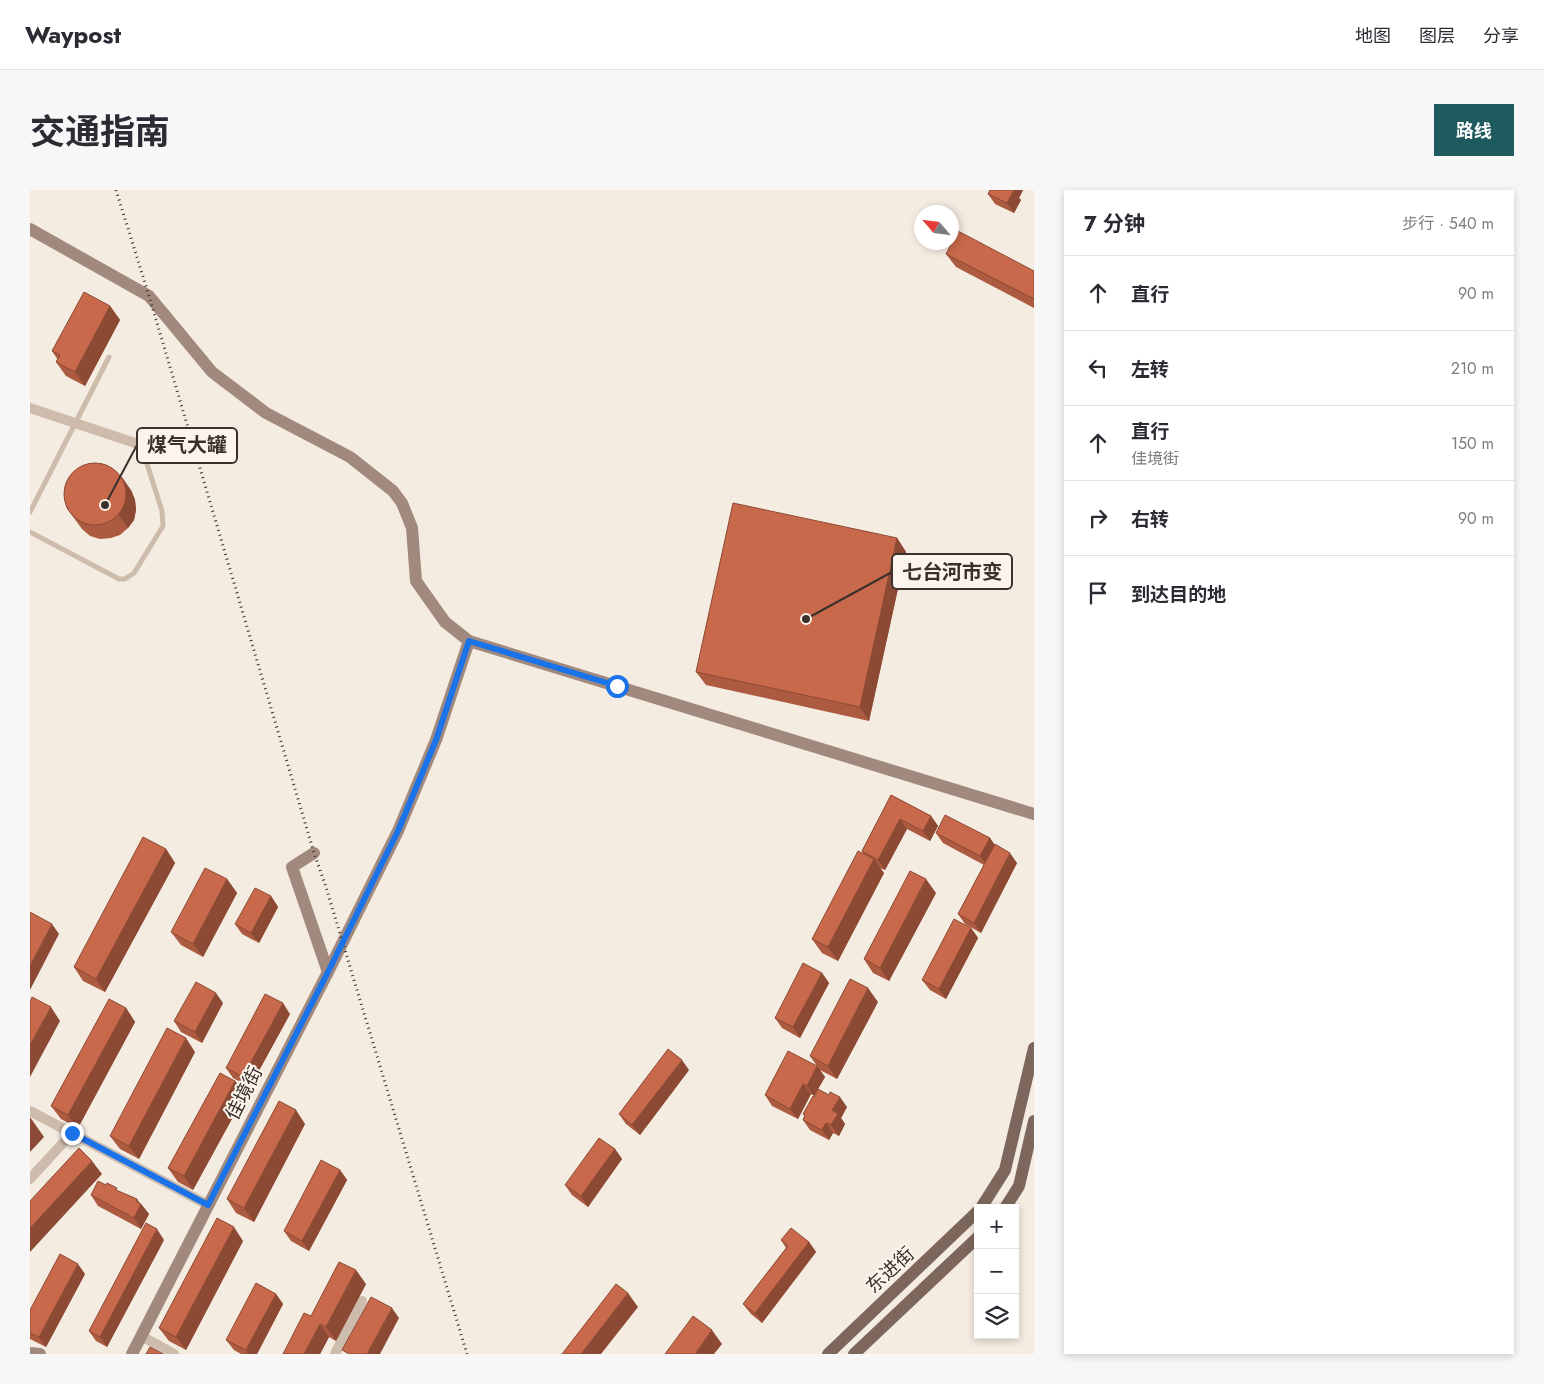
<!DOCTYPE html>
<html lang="zh">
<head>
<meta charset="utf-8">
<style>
	:root { --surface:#fff; --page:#f7f7f7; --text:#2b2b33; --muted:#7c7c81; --line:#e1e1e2; --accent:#1f5a5e }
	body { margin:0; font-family:Jost,"Noto Sans SC",sans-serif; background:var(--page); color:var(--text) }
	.controls { position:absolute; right:15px; bottom:15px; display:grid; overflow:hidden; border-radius:0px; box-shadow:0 2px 8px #0003 }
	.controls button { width:45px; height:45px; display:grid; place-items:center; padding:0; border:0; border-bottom:1px solid var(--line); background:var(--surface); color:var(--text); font:25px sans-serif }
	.compass { position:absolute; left:884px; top:15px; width:45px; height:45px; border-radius:50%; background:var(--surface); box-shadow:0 2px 8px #0003; rotate:298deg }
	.stop { position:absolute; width:15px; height:15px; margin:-11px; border:4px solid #1a73e8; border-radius:50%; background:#fff }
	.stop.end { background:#1a73e8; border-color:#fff; box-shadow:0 1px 5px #0008 }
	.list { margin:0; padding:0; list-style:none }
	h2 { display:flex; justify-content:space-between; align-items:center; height:65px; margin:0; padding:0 20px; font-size:21px }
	h2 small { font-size:16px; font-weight:400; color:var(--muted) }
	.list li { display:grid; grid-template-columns:32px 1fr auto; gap:15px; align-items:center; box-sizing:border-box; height:75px; padding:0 20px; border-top:1px solid var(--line) }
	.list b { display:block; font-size:19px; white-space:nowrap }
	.list p { margin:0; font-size:16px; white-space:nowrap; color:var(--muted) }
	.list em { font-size:16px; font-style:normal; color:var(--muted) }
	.icon { flex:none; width:28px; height:28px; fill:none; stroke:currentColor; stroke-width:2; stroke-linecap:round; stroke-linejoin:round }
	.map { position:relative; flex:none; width:1004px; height:1164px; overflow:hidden; border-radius:0px }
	header { display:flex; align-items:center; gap:30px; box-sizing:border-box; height:70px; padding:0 25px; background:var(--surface); border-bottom:1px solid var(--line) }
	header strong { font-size:24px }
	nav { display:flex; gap:28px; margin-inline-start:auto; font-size:18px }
	.intro { display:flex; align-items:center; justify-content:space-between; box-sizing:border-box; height:120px; padding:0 30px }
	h1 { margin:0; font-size:35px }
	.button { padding:12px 22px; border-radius:0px; background:var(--accent); color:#fff; font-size:18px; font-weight:700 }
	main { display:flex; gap:30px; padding:0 30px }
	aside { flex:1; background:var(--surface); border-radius:0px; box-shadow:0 2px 8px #0003 }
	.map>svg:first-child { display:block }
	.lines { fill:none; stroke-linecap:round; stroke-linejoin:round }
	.lane { stroke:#cdbbac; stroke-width:5 }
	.street { stroke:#cdbbac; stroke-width:10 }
	.secondary { stroke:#a18a7d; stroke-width:12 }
	.primary { stroke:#7d675c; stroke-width:12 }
	.rail { stroke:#3b302b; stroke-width:3; stroke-dasharray:1 4; stroke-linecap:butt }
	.wall { fill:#ac5a40 }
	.shaded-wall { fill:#8c4a34 }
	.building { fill:#c8694b; stroke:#8c4a34 }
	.route { stroke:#1a73e8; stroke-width:6 }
	.labels { text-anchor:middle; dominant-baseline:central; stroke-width:4; stroke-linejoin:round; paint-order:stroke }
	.street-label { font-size:19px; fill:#3b302b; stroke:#fbf5ee }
	.leader { fill:none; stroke:#3b302b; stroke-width:2 }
	.callout-dot { fill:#3b302b; stroke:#fbf5ee; stroke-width:2 }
	.callout { fill:#fbf5ee; stroke:#3b302b; stroke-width:2 }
	.callout-label { font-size:20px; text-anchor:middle; font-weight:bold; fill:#3b302b }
</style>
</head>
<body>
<header>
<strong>Waypost</strong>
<nav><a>地图</a><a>图层</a><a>分享</a></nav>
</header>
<div class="intro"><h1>交通指南</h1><a class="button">路线</a></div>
<main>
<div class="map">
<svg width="1004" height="1164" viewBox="0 0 1004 1164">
	<rect width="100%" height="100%" fill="#f4ebe1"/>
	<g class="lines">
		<g class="lane">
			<polyline points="0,322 79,167"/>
			<polyline points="0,342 89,389 95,389 104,383 133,336 132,321 111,255"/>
		</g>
		<g class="street">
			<polyline points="0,218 111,255"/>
			<polyline points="0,921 178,1015"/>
			<polyline points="0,989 42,943"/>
			<polyline points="111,1146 144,1164"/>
			<polyline points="305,1164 332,1111"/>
		</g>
		<g class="secondary">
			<polyline points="0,39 119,106 182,182 236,223 320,267 363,301 372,313 382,338 386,391 415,432 439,451 1004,624"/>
			<polyline points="298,782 368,641 406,550 439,451"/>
			<polyline points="0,1163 10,1164"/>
			<polyline points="102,1164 298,782 262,677 284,663"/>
		</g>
		<g class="primary">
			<polyline points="951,1018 975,980 1004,858"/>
			<polyline points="975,1018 989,996 1004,931"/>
			<polyline points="798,1164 948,1021"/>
			<polyline points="824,1164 948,1047"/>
		</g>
		<polyline class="rail" points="86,0 119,106 284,663 295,694 437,1164"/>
	</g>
	<g class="wall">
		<polygon points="960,0 993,0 989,8 991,10 984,23 965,14 958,4"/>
		<polygon points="916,64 1004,81 1004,118 926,77"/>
		<polygon points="80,116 90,130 55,196 36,186 26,172 28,170 22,161"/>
		<polygon points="101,300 105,310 106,320 104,330 98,338 90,345 81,348 70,349 60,346 52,339 36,317"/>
		<polygon points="867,348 876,362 839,531 676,495 666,482"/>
		<polygon points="861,605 901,626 908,636 900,651 877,639 855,680 850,678 854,683 808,771 792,763 782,749 833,663 832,661"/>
		<polygon points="906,643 960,648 964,655 987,673 951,743 935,734 928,724 954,675 913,653"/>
		<polygon points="136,659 145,673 75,802 53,791 44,777"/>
		<polygon points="197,689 207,703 173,767 151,755 141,742"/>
		<polygon points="906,703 859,791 843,783 834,769"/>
		<polygon points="241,706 248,717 229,753 212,744 205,734"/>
		<polygon points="941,738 948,748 916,809 900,800 892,790"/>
		<polygon points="792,783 799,793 770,848 752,838 745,828"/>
		<polygon points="848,812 807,889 790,880 795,887 784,906 781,904 768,929 742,916 735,905 787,876 780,866"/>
		<polygon points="193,813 172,853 151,842 144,831"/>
		<polygon points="96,818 105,832 48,938 31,929 21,916"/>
		<polygon points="260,824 220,897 203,888 196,878"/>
		<polygon points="165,862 109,969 90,959 80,946"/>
		<polygon points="659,880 610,945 596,934 589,924"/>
		<polygon points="205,891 215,905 163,1000 148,992 138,978"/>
		<polygon points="817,917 811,928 815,934 809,946 803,943 799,950 780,940 773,930 775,926 773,924"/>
		<polygon points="275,934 224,1032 206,1023 197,1009"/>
		<polygon points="585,959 592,969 558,1017 542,1005 535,995"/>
		<polygon points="310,980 317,990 279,1061 261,1051 254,1041"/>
		<polygon points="89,1001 111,1014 119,1024 111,1039 68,1016 61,1005"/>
		<polygon points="134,1050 77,1157 66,1151 59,1141"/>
		<polygon points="751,1050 779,1052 786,1062 732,1133 721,1124 713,1114 756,1058"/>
		<polygon points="213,1051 156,1160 139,1151 129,1138"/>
		<polygon points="55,1084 16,1157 0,1149 0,1120"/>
		<polygon points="336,1094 306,1151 299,1147 290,1164 253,1164 281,1126"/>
		<polygon points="246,1104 253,1114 227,1164 211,1164 204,1160 196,1150"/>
	</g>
	<g class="shaded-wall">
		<polygon points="982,0 993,0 989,8 991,10 984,23 977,13"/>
		<polygon points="80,116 90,130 55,196 45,182"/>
		<polygon points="92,287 101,300 105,310 106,320 104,330 98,338 89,325"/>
		<polygon points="867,348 876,362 839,531 830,517"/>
		<polygon points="901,626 908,636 900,651 893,641"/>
		<polygon points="870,629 877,639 855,680 848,670"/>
		<polygon points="960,648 967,658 958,676 950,666"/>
		<polygon points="136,659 145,673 75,802 66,789"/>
		<polygon points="980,663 987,673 951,743 944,733"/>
		<polygon points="844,669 854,683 808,771 798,757"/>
		<polygon points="197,689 207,703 173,767 163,754"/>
		<polygon points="896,689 906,703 859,791 850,778"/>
		<polygon points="241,706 248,717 229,753 221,743"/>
		<polygon points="22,734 29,744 0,800 0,776"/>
		<polygon points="941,738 948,748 916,809 909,799"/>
		<polygon points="792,783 799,793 770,848 763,837"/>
		<polygon points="838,798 848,812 807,889 798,876"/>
		<polygon points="186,803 193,813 172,853 165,842"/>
		<polygon points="253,813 260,824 220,897 213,887"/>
		<polygon points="21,817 30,831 0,887 0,855"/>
		<polygon points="96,818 105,832 48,938 38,925"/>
		<polygon points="156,848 165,862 109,969 99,956"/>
		<polygon points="652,870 659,880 610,945 602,935"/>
		<polygon points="787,876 795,887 784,906 777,896"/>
		<polygon points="205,891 215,905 163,1000 154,986"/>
		<polygon points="773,894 781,904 768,929 760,919"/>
		<polygon points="810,907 817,917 811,928 815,934 809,946 801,935 802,920"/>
		<polygon points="266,920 275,934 224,1032 214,1018"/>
		<polygon points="0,927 14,947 0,962"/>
		<polygon points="796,933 803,943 799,950 792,940"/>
		<polygon points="585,959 592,969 558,1017 551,1006"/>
		<polygon points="62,971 72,984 0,1062 0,1038"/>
		<polygon points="310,980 317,990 279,1061 272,1051"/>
		<polygon points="107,1009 111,1015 111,1014 119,1024 111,1039 104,1028"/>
		<polygon points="204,1037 213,1051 156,1160 146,1147"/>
		<polygon points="127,1039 134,1050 77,1157 70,1147"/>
		<polygon points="779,1052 786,1062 732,1133 725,1123"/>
		<polygon points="48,1074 55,1084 16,1157 9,1147"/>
		<polygon points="326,1080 336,1094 306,1151 296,1137"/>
		<polygon points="598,1103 608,1117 571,1164 551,1164"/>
		<polygon points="246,1104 253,1114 227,1164 218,1164 216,1160"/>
		<polygon points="362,1118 369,1128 350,1164 337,1164"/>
		<polygon points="290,1134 299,1147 290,1164 274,1164"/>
		<polygon points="682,1140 692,1154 684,1164 665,1164"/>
	</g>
	<g class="building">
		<polygon points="960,0 984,0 977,13 958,4"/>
		<polygon points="928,41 1004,81 1004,109 916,64"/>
		<polygon points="54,102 80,116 45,182 26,172 30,165 22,161"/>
		<circle cx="65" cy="304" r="31"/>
		<polygon points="703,313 867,348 830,517 666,482"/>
		<polygon points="861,605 901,626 893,641 870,629 848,670 832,661"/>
		<polygon points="915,625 960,648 950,666 906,643"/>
		<polygon points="113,647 136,659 66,789 44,777"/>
		<polygon points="965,654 980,663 944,733 928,724"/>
		<polygon points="828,661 844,669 798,757 782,749"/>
		<polygon points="175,678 197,689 163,754 141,742"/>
		<polygon points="880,681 896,689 850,778 834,769"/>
		<polygon points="225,698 241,706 221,743 205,734"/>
		<polygon points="0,722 22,734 0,776"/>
		<polygon points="924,729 941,738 909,799 892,790"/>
		<polygon points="773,773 792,783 763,837 745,828"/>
		<polygon points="820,789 838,798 798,876 780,866"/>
		<polygon points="166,792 186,803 165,842 144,831"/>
		<polygon points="235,804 253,813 213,887 196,878"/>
		<polygon points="2,807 21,817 0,855 0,812"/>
		<polygon points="79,809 96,818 38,925 21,916"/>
		<polygon points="137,838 156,848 99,956 80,946"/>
		<polygon points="638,859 652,870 602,935 589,924"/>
		<polygon points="758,861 787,876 777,896 773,894 760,919 735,905"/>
		<polygon points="190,883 205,891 154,986 138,978"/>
		<polygon points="788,899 799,905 800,902 810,907 802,920 808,924 801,935 796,933 792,940 773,930 775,925 773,924 783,906 784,907"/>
		<polygon points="249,911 266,920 214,1018 197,1009"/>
		<polygon points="569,948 585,959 551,1006 535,995"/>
		<polygon points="49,958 62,971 0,1038 0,1011"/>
		<polygon points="291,970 310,980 272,1051 254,1041"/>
		<polygon points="68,991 76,995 77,993 87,998 86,1000 107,1009 106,1011 111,1014 104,1028 61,1005"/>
		<polygon points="187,1028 204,1037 146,1147 129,1138"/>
		<polygon points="116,1033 127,1039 70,1147 59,1141"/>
		<polygon points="761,1038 779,1052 725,1123 713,1114 758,1056 751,1050"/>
		<polygon points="30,1064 48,1074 9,1147 0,1143 0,1120"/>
		<polygon points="309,1072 326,1080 296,1137 290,1134 274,1164 253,1164 274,1123 281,1126"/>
		<polygon points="226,1093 246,1104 216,1160 196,1150"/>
		<polygon points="586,1094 598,1103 551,1164 532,1164"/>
		<polygon points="341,1107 362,1118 337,1164 319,1164 312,1160"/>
		<polygon points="663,1126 682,1140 665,1164 635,1164"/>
		<polygon points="120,1157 133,1164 116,1164"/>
	</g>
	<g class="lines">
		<polyline class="route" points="42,943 178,1015 298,782 368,641 406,550 439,451 587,496"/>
	</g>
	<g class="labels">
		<g class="street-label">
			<text transform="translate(214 903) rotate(-63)">佳境街</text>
			<text transform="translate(860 1080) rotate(-43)">东进街</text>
		</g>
	</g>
	<path class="leader" d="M75 315L107 255M776 429L862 382"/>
	<g class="callout-dot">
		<circle cx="75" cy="315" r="5"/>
		<circle cx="776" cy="429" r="5"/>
	</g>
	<g class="callout">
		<rect x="107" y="238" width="100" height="35" rx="5"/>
		<rect x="862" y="364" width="120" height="35" rx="5"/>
	</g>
	<g class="callout-label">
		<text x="157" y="262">煤气大罐</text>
		<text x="922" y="389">七台河市变</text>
	</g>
</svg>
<div class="controls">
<button>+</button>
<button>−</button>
<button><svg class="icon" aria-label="layers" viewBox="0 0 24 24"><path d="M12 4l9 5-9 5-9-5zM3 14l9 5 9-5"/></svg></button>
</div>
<svg class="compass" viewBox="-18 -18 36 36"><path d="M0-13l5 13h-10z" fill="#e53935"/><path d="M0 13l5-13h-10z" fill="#7c7c81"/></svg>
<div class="stop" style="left:587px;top:496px"></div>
<div class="stop end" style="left:42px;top:943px"></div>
</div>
<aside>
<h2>7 分钟<small>步行 · 540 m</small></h2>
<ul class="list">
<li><svg class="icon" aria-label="ahead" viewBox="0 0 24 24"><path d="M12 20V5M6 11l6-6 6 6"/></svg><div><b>直行</b></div><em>90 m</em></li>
<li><svg class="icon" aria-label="left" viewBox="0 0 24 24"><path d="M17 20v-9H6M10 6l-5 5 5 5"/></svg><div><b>左转</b></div><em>210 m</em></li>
<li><svg class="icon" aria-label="ahead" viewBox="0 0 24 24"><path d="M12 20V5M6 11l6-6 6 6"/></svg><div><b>直行</b><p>佳境街</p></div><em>150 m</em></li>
<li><svg class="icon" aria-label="right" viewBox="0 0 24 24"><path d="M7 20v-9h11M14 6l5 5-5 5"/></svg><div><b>右转</b></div><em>90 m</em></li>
<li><svg class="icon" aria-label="arrive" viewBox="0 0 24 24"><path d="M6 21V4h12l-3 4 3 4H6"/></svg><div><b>到达目的地</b></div></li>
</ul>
</aside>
</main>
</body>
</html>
